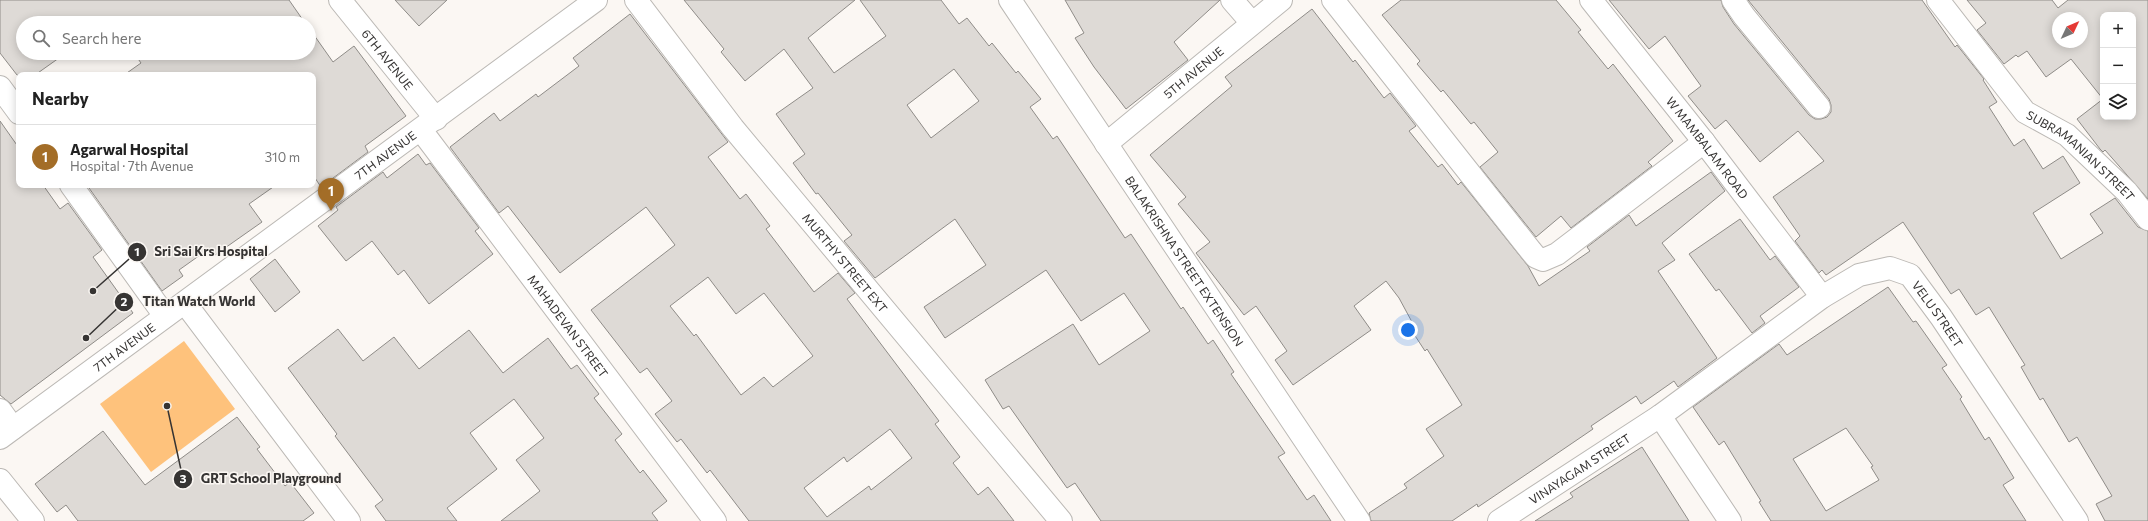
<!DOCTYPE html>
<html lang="en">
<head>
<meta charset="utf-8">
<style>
	:root { --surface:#fff; --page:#f2f2f2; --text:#222; --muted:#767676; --line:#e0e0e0; --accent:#a36d27 }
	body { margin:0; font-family:Commissioner,sans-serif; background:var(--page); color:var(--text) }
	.controls { position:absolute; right:12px; top:12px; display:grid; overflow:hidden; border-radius:8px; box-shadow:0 2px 10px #0003 }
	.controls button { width:36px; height:36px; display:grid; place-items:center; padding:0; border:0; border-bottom:1px solid var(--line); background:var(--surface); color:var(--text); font:20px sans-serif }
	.compass { position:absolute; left:2052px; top:12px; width:36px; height:36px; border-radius:50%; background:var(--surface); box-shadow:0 2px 10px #0003; rotate:46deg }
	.you { position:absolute; left:1408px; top:330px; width:14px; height:14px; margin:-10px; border:3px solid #fff; border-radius:50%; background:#1a73e8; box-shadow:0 0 0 6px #1a73e833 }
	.badge { display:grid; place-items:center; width:26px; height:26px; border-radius:50%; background:var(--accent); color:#fff; font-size:13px; font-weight:700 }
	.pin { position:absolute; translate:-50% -33px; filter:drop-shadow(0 1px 2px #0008) }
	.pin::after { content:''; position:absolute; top:21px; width:14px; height:12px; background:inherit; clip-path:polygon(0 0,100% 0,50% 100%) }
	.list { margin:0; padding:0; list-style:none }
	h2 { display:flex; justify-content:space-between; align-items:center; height:52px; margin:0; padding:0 16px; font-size:17px }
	h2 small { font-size:13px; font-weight:400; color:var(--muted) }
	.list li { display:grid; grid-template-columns:26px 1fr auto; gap:12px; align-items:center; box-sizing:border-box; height:64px; padding:0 16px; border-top:1px solid var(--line) }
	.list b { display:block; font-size:15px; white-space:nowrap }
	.list p { margin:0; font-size:13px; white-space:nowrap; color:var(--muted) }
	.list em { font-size:13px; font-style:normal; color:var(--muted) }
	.icon { flex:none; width:22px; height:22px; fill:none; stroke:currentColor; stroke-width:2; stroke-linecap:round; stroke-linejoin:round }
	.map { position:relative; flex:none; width:2148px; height:521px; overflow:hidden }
	.search { position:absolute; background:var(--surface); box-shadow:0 2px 10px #0003; left:16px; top:16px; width:300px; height:44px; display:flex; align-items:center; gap:10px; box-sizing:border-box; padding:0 14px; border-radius:22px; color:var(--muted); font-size:15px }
	.panel { position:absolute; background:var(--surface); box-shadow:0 2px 10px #0003; left:16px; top:72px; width:300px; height:116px; border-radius:8px }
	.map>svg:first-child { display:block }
	.green { fill:#fec27c }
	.building { fill:#dedad6; stroke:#8f8c88; fill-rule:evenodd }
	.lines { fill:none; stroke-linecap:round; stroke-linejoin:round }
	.street-casing { stroke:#bcb9b5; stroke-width:24 }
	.secondary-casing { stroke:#bcb9b5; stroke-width:24 }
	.street { stroke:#fff; stroke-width:22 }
	.secondary { stroke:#fff; stroke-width:22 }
	.labels { text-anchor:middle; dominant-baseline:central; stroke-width:3; stroke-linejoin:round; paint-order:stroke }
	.street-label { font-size:12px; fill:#363433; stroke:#fbf7f3 }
	.leader { fill:none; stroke:#363433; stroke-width:1.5 }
	.callout-dot { fill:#363433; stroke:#fbf7f3; stroke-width:1.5 }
	.mark-label { font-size:12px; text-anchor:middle; font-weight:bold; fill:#fff }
	.callout-label { font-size:13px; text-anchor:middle; font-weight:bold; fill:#363433; stroke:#fbf7f3; stroke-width:3; stroke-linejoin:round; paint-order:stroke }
</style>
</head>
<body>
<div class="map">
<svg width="2148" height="521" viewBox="0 0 2148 521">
	<rect width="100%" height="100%" fill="#fbf7f3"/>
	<polygon class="green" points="184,341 235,409 151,472 100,404"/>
	<g class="building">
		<polygon points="0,0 289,0 305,23 112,23 111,21 108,23 23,23 23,53 66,53 35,75 17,75 0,53"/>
		<polygon points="395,0 447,0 419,26"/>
		<path d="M684,0H855L808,38L834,73L886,36L860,0H941L959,24L967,18L989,46L992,43L1016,73L1018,71L1041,99L1030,107L1053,139L1057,136L1125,238L1131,234L1181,309L1183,307L1208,344L1213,340L1234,372L1231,374L1285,453L1278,457L1307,500L1314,495L1331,521H1101L1075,483L1067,488L1009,406L1003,409L985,380L1073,324L1099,365L1150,331L1124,293L1081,321L1046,270L945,338L924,307L986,265L955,219L875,278L844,241L852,235L818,193L816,194L793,163L805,154L776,114L813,88L784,49L745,81L721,52L724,49ZM954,69L979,101L931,138L907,105Z"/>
		<polygon points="1065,0 1220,0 1174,42 1188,60 1126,109 1094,67 1075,38 1084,33"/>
		<polygon points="1401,0 1556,0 1581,30 1578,32 1608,69 1613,64 1673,141 1648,162 1652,166 1571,228 1561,216 1536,237 1480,167 1498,152 1474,122 1471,124 1443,90 1441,92 1417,64 1420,61 1382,15"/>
		<polygon points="1609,0 1721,0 1723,7 1734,24 1809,115 1815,119 1821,119 1827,117 1831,112 1831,105 1829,99 1748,0 1922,0 1955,47 1957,45 1984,79 1983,80 1997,102 1989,107 2014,146 2024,139 2043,169 2063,156 2080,183 2033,213 2061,259 2103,233 2090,214 2115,198 2138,227 2148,231 2148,521 2105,521 2096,504 2112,496 2077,437 2069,442 2043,398 2040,400 2021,367 2025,365 1989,307 1976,315 1959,289 1951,294 1903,222 1826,275 1822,270 1819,273 1795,241 1800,236 1773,197 1824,161 1798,131 1760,162 1726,120 1715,129 1688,96 1701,86 1665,36 1649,49"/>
		<path d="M1967,0H2052L2058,8L2068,0H2148V199L2105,150L2103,152L2100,149L2077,119L2103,99V117H2133V15H2103V99L2071,59L2046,77L2027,51L2018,57L2016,55L2004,64L1977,30L1986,23ZM2058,18H2082V42H2058Z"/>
		<polygon points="1312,9 1353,62 1355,60 1384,98 1390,93 1416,126 1409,131 1438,167 1442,164 1458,185 1461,182 1528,266 1539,286 1590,251 1587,247 1629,215 1636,226 1711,172 1725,191 1662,243 1675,260 1658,271 1717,358 1678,387 1674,381 1641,404 1636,396 1591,426 1593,429 1546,461 1478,507 1477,504 1452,521 1371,521 1369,513 1407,488 1404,484 1444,456 1426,429 1462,405 1427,349 1425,351 1408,325 1412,322 1399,298 1386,281 1354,306 1371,330 1293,385 1275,360 1287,351 1256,306 1244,315 1196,253 1210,242 1178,204 1186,197 1150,155 1232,86 1225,77"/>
		<path d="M630,14L728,142L708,157L740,199L746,194L770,226L766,229L814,292L838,273L855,293L847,299L939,421L935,424L960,457L953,463L978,495L988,487L1014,521H749L710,470L707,473L681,439L677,442L655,414L672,401L647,368L640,373L591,310L675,245L646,207L560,273L508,206L499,213L450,147L494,113L500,121L536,94L538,97L579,66L573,58ZM708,277L736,314L764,293L813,356L773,387L764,377L741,395L696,334L694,336L670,306ZM890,429L912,458L871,490L869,486L827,517L804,488L844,457L847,462Z"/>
		<polygon points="309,28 333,62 354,46 406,116 365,146 368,152 321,187 313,175 313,75 124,75 141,63 134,53 309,53"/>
		<polygon points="0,121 19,148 19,185 43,185 60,209 68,203 102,250 93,257 133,313 11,404 0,395"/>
		<polygon points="418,154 426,165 430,163 479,228 475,231 493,254 429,304 404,270 398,275 372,241 346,261 318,226 338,210 336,207 383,172 387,178"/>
		<polygon points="93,185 276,185 249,204 262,222 215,255 210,248 179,270 183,276 162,291 89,188"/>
		<polygon points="1740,219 1770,260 1775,256 1799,287 1760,316 1765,323 1752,333 1719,289 1716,291 1689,254"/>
		<polygon points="275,259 300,292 275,312 250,279"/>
		<path d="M1888,287L1913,322L1916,321L1947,365L1942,368L1962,397L1960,399L1985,440L1989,437L2014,478L2003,485L2026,521H1771L1759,502L1761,501L1724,441L1719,445L1693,407L1779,344L1787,355ZM1846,428L1873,466L1871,467L1879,480L1826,511L1793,459Z"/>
		<polygon points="338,329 363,361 394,337 419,369 469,330 503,373 548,338 571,369 577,365 599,394 594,398 622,434 615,440 640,473 643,470 667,501 652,513 658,521 501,521 540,491 516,460 544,438 514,399 470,433 497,469 447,508 457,521 386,521 375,506 383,500 335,436 337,434 288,368"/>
		<polygon points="237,417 260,447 257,449 285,486 290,482 314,513 303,521 78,521 66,505 57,512 35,484 103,431 145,485"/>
		<polygon points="1642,447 1689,521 1535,521 1573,497 1570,493"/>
	</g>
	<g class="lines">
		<defs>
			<g id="street">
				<path id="s1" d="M340,0L436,119"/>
				<path id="s2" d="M636,0L733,128L1061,521"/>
				<path id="s3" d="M1010,0L1359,521"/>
				<polyline points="1232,0 1252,23"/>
				<polyline points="1333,0 1531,251 1536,257 1543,260 1557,254 1704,142"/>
				<path id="s4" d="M1591,0L1704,142L1822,297"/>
				<polyline points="1733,0 1744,16 1819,107"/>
				<path id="s5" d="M1938,0L2025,112L2067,135L2127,192L2148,219"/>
				<polyline points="0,87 19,113"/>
				<path id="s6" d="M1106,144L1281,0"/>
				<polyline points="71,185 165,316"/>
				<polyline points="185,303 349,521"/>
				<polyline points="0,410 13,428"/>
				<polyline points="1660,416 1730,521"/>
				<polyline points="0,480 33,521"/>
				<path id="s7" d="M1499,521L1660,416L1822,297L1859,275L1890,268L1910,275L1941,317L2077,521"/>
			</g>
			<g id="secondary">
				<path id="s8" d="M421,130L715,521"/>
				<path id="s9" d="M0,438L596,0"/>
			</g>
		</defs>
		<use href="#street" class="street-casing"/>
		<use href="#secondary" class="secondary-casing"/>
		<use href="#street" class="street"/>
		<use href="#secondary" class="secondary"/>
	</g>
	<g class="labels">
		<g class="street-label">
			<text stroke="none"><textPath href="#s1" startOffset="76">6TH AVENUE</textPath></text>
			<text stroke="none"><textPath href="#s6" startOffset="113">5TH AVENUE</textPath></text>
			<text stroke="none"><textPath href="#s4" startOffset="188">W MAMBALAM ROAD</textPath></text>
			<text stroke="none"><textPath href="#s9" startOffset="478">7TH AVENUE</textPath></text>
			<text stroke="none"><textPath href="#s5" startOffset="213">SUBRAMANIAN STREET</textPath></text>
			<text stroke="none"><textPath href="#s3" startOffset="314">BALAKRISHNA STREET EXTENSION</textPath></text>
			<text stroke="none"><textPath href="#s2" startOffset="336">MURTHY STREET EXT</textPath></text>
			<text stroke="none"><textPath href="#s7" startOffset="537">VELU STREET</textPath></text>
			<text stroke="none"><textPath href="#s8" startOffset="245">MAHADEVAN STREET</textPath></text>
			<text stroke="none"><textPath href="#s9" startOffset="154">7TH AVENUE</textPath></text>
			<text stroke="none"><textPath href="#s7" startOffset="96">VINAYAGAM STREET</textPath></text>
		</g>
	</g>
	<path class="leader" d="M93 291L137 252M86 338L124 302M167 406L183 479"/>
	<g class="callout-dot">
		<circle cx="93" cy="291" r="4"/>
		<circle cx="86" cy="338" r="4"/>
		<circle cx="167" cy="406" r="4"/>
		<circle cx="137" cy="252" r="10"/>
		<circle cx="124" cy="302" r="10"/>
		<circle cx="183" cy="479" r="10"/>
	</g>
	<g class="mark-label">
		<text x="137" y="256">1</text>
		<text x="124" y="306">2</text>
		<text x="183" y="483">3</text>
	</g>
	<g class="callout-label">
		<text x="211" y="256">Sri Sai Krs Hospital</text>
		<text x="199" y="306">Titan Watch World</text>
		<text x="271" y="483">GRT School Playground</text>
	</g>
</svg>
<div class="controls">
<button>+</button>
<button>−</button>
<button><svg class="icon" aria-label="layers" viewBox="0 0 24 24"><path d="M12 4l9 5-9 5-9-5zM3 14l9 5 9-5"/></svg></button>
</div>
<svg class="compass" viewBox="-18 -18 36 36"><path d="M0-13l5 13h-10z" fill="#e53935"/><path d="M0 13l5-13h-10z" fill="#767676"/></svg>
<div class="you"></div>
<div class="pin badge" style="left:331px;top:211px">1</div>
<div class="search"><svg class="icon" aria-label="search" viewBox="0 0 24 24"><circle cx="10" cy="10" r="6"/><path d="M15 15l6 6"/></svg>Search here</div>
<section class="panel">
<h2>Nearby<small></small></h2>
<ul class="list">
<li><span class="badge">1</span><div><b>Agarwal Hospital</b><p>Hospital · 7th Avenue</p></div><em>310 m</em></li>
</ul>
</section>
</div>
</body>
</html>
